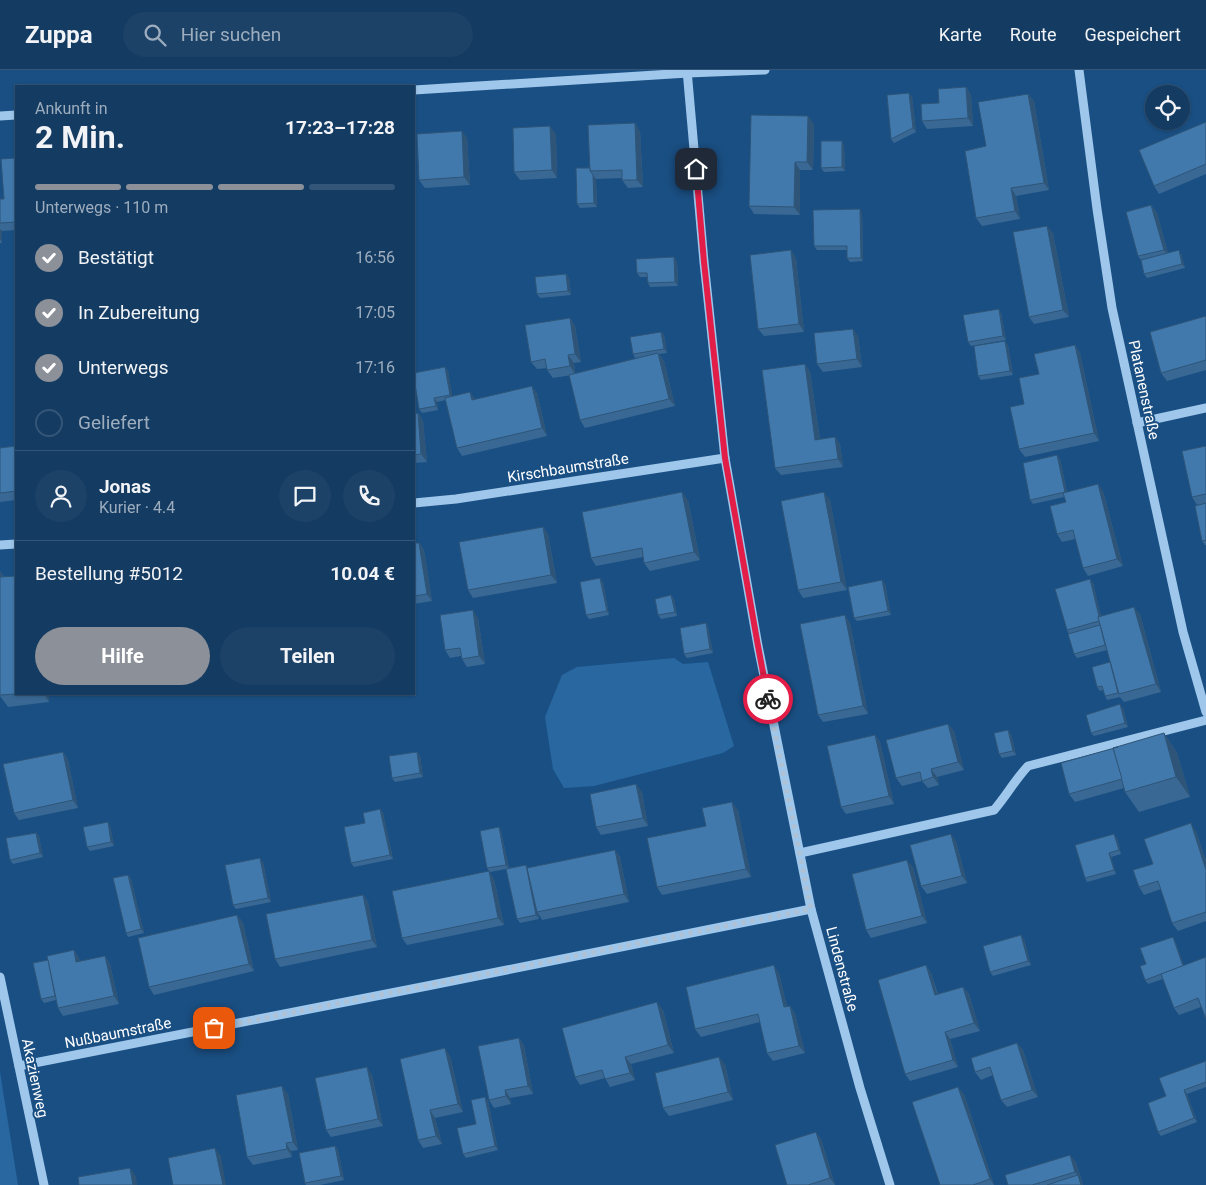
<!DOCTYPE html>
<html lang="de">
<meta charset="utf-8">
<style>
body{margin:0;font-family:Roboto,sans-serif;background:#1d4268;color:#f1f3f6;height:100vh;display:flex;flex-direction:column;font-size:19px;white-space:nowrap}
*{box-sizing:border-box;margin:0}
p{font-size:16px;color:#9dadbe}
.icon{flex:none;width:28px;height:28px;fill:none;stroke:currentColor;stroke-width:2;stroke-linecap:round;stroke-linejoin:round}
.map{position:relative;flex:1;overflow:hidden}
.sheet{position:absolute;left:15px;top:15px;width:400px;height:610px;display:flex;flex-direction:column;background:#143b62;border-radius:0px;box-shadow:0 1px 4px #0004,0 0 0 1px #357}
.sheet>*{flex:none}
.tools{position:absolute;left:1145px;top:15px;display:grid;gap:10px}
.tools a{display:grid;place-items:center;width:45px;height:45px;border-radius:50%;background:#143b62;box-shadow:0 1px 4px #0004,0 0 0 1px #357;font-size:25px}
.pin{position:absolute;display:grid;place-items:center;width:42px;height:42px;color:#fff;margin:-21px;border-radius:10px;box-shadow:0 2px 8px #0006}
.courier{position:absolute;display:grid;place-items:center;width:50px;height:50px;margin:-25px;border:4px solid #e11d48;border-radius:50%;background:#fff;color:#222;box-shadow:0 1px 6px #0007}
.head em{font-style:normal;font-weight:700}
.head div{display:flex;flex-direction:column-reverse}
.head{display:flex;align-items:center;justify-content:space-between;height:85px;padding:0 20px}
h1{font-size:32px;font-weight:700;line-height:38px}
.bar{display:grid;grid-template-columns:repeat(4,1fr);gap:8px 5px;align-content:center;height:60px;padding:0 20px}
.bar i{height:6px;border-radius:4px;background:#357}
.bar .on{background:#8c9099}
.bar p{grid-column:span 4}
.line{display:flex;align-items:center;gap:12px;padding:0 20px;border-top:1px solid #357}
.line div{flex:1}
.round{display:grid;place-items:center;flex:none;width:52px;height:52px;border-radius:26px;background:#1d4268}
ol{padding:0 20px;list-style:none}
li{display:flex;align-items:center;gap:15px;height:55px}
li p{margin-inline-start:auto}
li .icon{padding:5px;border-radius:50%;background:#8c9099;color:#fff;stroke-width:4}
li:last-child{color:#9dadbe}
li i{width:28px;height:28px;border:2px solid #357;border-radius:50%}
.primary-button{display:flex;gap:10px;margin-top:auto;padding:10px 20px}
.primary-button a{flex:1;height:58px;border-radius:30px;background:#8c9099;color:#fff;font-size:20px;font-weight:700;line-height:58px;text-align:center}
.primary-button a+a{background:#1d4268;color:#f1f3f6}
header{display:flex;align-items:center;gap:30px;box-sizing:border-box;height:70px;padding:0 25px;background:#143b62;border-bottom:1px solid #357}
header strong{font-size:24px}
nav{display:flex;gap:28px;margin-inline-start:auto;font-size:18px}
.search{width:350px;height:45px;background:#1d4268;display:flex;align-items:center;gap:12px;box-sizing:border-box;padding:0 18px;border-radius:28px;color:#9dadbe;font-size:19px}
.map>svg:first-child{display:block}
</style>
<header>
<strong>Zuppa</strong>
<div class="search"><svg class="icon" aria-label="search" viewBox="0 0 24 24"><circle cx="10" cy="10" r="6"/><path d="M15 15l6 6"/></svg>Hier suchen</div>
<nav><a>Karte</a><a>Route</a><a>Gespeichert</a></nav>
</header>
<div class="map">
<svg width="1206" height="1115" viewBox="0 0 1206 1115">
<rect width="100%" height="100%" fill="#1a4f83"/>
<g fill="#2867a0">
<polygon points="674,588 683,594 708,592 734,676 723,683 594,716 564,718 553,699 545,647 562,605 577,597"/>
<polygon points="0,1002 18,1115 0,1115"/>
</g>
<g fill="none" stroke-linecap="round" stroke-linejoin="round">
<g stroke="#9ec7eb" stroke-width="9">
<polyline points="687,0 704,192 725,388 758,576 811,839 860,1018 890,1115"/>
<polyline points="1079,0 1097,139 1112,238 1183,562 1206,642"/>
<polyline points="414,20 688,3 765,0"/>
<polyline points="0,46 16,45"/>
<polyline points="1137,353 1206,338"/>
<polyline points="414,433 456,429 725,388"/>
<polyline points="0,475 16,474"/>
<path d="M800 783 994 740C1006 726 1015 710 1028 696L1206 650"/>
<polyline points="0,907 44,1115"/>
<polyline points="19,996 427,916 811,839"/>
</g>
</g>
<g fill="#396894">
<polygon points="966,17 971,25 973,56 927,59 922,51 939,33"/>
<polygon points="909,23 912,27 916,62 894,73 891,69"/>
<polygon points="1028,24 1034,31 1049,120 1016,126 1020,149 982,156 976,148 986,76"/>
<polygon points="1206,52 1206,104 1159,124 1154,116"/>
<polygon points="814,54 813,100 800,100 800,145 754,144 749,136"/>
<polygon points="640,61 643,117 628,118 622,110 622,108 596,109 597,137 580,138 577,134 590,98"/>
<polygon points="556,64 557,108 520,110 514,102"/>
<polygon points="467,68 470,115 425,118 419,110"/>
<polygon points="842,71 844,75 845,101 824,102 821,98"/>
<polygon points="16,88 16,160 2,161 2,173 0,173 0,129 4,129"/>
<polygon points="1151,135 1157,143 1168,183 1181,184 1185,198 1147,208 1144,204 1141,190 1138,186"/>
<polygon points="862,143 863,191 850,192 847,188 847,180 817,180 814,176"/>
<polygon points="1053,163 1069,247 1034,254 1029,247"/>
<polygon points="796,188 804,262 764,266 758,259"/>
<polygon points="677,191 678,216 650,217 648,213 647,207 640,207 637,203"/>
<polygon points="566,204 569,208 571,225 540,228 537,224"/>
<polygon points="1001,243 1006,270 971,276 968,272"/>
<polygon points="1206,246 1206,300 1167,311 1161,303"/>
<polygon points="570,248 575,256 581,292 574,293 575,304 643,287 635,288 633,284 661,262 664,265 667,283 659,284 664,291 675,336 585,358 580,350 572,305 553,308 547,300 547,298 537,299 531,292"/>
<polygon points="858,266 862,297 823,302 817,294"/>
<polygon points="1008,275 1013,305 981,310 978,306"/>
<polygon points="1075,275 1080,283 1099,371 1025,387 1019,379 1024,334 1039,304"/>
<polygon points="805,294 810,302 820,369 835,367 840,374 843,397 781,405 775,398"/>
<polygon points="445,297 448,301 452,326 475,329 537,323 547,366 462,386 457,378 446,330 437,332 438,340 422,343 419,339"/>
<polygon points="418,343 423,351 427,392 414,393 414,344"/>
<polygon points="16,376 16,430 0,432 0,378"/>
<polygon points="1206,376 1206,433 1197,435 1192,427"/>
<polygon points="1057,385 1060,389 1067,422 1103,421 1123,496 1088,506 1083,498 1075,469 1062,472 1057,464 1066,432 1064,427 1033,434 1030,430"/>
<polygon points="688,430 700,490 650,501 644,493 643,487 596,496 591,488"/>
<polygon points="830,430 847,520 803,528 798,520"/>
<polygon points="1206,433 1206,475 1205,475 1202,471"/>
<polygon points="543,457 548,464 557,513 473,528 468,520"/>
<polygon points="414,473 419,473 424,480 432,531 414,534"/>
<polygon points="0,501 4,507 16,624 49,624 49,632 8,637 0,626"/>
<polygon points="600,508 603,512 609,545 589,549 586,545"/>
<polygon points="1090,509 1093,513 1101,546 1140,544 1161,622 1124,632 1120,627 1107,630 1105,626 1103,620 1100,621 1097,617 1110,592 1107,580 1077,588 1074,584 1069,564 1067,560"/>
<polygon points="882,510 885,514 891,545 857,551 854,548"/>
<polygon points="671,525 674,529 677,546 661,549 658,545"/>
<polygon points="478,548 485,594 467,597 462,589 461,586 450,588 445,580"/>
<polygon points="706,553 708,557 713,583 687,588 684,584"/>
<polygon points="850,553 868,644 823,652 818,645"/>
<polygon points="1123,638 1128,657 1094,666 1091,663"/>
<polygon points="948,654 954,661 964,700 937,707 939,715 928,718 922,711 902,716 896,708"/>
<polygon points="1008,660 1011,664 1016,685 1002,688 999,684"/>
<polygon points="1164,663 1177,683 1190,727 1139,742 1125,722 1124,718 1075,732 1069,724"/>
<polygon points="875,665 880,672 894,734 846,744 841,737"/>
<polygon points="63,682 68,690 78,738 19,750 14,743"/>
<polygon points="417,682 420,686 423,707 395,712 392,708"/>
<polygon points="642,722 648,756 601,765 596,757"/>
<polygon points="380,739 383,743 393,789 354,797 351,793 365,753"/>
<polygon points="738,740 751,807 662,825 657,817 706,756"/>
<polygon points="110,756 114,776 90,781 87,777"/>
<polygon points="499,757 501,761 509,798 526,795 528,798 615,780 620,787 629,832 542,850 538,843 539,849 520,853 517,849 506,799 490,802 487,798"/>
<polygon points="1196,761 1206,791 1206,851 1178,861 1172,853 1161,819 1144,825 1139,817 1153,794"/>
<polygon points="36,763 39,766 43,787 13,794 10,790"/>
<polygon points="1117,768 1121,784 1111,787 1116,804 1087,812 1085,808"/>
<polygon points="956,771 967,813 927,824 921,816"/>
<polygon points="263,792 271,832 236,839 233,835"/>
<polygon points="913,797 927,853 871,868 866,860"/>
<polygon points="128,805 131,809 144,863 128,867 126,863"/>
<polygon points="494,809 504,855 407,875 402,868"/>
<polygon points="363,825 368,832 377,877 280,897 275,889"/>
<polygon points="237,845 243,853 254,901 154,925 149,917"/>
<polygon points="1024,869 1031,895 993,906 990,902"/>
<polygon points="1175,871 1184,896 1201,937 1179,945 1174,938 1163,909 1148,914 1145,910 1146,894"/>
<polygon points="74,880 79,888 80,892 105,886 110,894 119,934 63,946 58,938 56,930 44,933 41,929 48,890"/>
<polygon points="926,895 931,903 938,924 963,917 969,924 980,961 950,969 958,997 910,1011 905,1004"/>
<polygon points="779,903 787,937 790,936 795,944 805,983 773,991 767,983 760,952 701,967 695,959"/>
<polygon points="663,940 674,983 631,994 635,1010 610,1017 605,1008 580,1015 575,1007"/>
<polygon points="519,968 524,975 533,1024 510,1028 511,1034 494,1038 489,1030"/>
<polygon points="1017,973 1023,980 1038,1027 1007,1037 1001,1030 993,1005 981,1010 975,1002"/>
<polygon points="450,986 463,1042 435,1048 442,1074 423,1078 418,1070"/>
<polygon points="1206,991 1206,1017 1187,1024 1197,1052 1161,1066 1158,1062 1166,1026"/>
<polygon points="725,994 733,1030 669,1046 663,1038"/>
<polygon points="372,1005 383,1056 331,1067 326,1060"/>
<polygon points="288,1024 298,1080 291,1081 292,1087 253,1095 247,1087"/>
<polygon points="964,1024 994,1115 940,1115"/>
<polygon points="485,1027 488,1031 498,1080 466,1088 463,1084 476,1054"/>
<polygon points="821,1069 835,1115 787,1115"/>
<polygon points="335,1076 338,1080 344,1110 320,1115 306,1115 305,1113"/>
<polygon points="1076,1092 1083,1115 1008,1115"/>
</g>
<g fill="#2e5578">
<polygon points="966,17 971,25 973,56 968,48"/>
<polygon points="909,23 912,27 916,62 913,58"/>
<polygon points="1028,24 1034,31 1049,120 1044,113"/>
<polygon points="808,46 814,54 813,100 807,92"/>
<polygon points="635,53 640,61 643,117 637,110"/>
<polygon points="550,56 556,64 557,108 552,100"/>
<polygon points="462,61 467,68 470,115 464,107"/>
<polygon points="842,71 844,75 845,101 842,97"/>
<polygon points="795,92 800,100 800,145 794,137"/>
<polygon points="593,105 596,109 597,137 594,133"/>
<polygon points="1011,118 1016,126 1020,149 1015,141"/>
<polygon points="1151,135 1157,143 1169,187 1164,180"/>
<polygon points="860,139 862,143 863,191 861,188"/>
<polygon points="1047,156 1053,163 1069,247 1063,240"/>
<polygon points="0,159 2,161 2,173 0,169"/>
<polygon points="791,180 796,188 804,262 799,254"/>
<polygon points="1179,180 1181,184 1185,198 1182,194"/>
<polygon points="674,187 677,191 678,216 675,212"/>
<polygon points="566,204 569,208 571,225 568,221"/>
<polygon points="999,239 1001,243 1006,270 1003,266"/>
<polygon points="570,248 575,256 581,292 575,284"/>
<polygon points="853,259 858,266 862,297 857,289"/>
<polygon points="661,262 664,265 667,283 664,279"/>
<polygon points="1005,271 1008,275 1013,305 1010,301"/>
<polygon points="1075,275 1080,283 1099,371 1094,363"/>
<polygon points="658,283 664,291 675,336 669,329"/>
<polygon points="568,285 574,293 575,304 570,296"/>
<polygon points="805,294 810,302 821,377 815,370"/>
<polygon points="445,297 448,301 453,329 450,325"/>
<polygon points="532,316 537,323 547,366 542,358"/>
<polygon points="470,322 476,330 472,330"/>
<polygon points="434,328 437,332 438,340 436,336"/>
<polygon points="418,343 423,351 427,392 421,384"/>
<polygon points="835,367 840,374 843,397 838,389"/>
<polygon points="1057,385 1060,389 1068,427 1065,423"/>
<polygon points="1098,414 1103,421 1123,496 1117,489"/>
<polygon points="682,422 688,430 700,490 694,482"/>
<polygon points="824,422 830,430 847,520 841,512"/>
<polygon points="543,457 548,464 557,513 551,505"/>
<polygon points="419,473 424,480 432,531 427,524"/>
<polygon points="0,501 7,512 0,507"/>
<polygon points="600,508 603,512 609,545 607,541"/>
<polygon points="1090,509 1093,513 1103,555 1100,551"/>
<polygon points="882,510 885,514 891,545 888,541"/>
<polygon points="671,525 674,529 677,546 675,542"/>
<polygon points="1134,537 1140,544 1161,622 1156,614"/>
<polygon points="473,540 478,548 485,594 479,586"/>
<polygon points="845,545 850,553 868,644 863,636"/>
<polygon points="706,553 708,557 713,583 710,579"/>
<polygon points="44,624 49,624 49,632"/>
<polygon points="1120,634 1123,638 1128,657 1125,653"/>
<polygon points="948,654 954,661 964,700 958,692"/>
<polygon points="1008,660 1011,664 1016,685 1013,681"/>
<polygon points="1164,663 1177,683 1190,727 1176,707"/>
<polygon points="875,665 880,672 894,734 889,726"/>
<polygon points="63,682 68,690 78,738 73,730"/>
<polygon points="417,682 420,686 423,707 420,703"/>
<polygon points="931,699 937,707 939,715 933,707"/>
<polygon points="636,714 642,722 648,756 643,748"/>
<polygon points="732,732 738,740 751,807 746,799"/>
<polygon points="380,739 383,743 393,789 390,785"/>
<polygon points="108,752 110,756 114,776 111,772"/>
<polygon points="1191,753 1196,761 1206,791 1206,800"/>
<polygon points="499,757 501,761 509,799 506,795"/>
<polygon points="36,763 39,766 43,787 40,783"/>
<polygon points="951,764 956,771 967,813 962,806"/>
<polygon points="1114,764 1117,768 1121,784 1119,780"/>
<polygon points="615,780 620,787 629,832 624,824"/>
<polygon points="1109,783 1111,787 1116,804 1114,800"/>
<polygon points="260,788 263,792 271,832 268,828"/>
<polygon points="907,790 913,797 927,853 922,846"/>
<polygon points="526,795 529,799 539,849 536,845"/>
<polygon points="489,801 494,809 504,855 498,848"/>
<polygon points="128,805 131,809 144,863 141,859"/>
<polygon points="363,825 368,832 377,877 372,870"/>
<polygon points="237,845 243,853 254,901 249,894"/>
<polygon points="1021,865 1024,869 1031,895 1028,891"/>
<polygon points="1173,867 1175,871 1186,901 1183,897"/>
<polygon points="74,880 79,888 82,900 76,892"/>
<polygon points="105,886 110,894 119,934 114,926"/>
<polygon points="774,895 779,903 789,945 784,937"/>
<polygon points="926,895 931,903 940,933 935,925"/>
<polygon points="963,917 969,924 980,961 974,953"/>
<polygon points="657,932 663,940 674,983 668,975"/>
<polygon points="790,936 795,944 805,983 799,976"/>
<polygon points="945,962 950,969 958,997 953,990"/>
<polygon points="519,968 524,975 533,1024 528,1016"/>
<polygon points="1017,973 1023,980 1038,1027 1032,1020"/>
<polygon points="445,978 450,986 463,1042 458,1034"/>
<polygon points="625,987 631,994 635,1010 630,1003"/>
<polygon points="719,987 725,994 733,1030 728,1022"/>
<polygon points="367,997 372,1005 383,1056 378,1049"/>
<polygon points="282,1016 288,1024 298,1080 293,1072"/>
<polygon points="958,1017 964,1024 994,1115 990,1109"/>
<polygon points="505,1020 510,1028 511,1034 506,1026"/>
<polygon points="1184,1020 1187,1024 1197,1052 1194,1048"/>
<polygon points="485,1027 488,1031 498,1080 495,1076"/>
<polygon points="430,1040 435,1048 442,1074 436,1066"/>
<polygon points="816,1062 821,1069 835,1115 830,1108"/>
<polygon points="286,1073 291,1081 292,1087 287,1079"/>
<polygon points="335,1076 338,1080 344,1110 341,1106"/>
<polygon points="215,1078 221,1086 226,1115 223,1115"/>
<polygon points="1070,1085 1076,1092 1081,1109 1075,1102"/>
<polygon points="130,1098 136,1106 137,1115 133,1115"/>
<polygon points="1078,1105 1081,1109 1083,1115 1081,1115"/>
</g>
<g fill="#4279ac" stroke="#2e5578">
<polygon points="966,17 968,48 922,51 921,34 939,33 938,19"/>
<polygon points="909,23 913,58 891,69 887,25"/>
<polygon points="1028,24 1044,113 1011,118 1015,141 976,148 965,81 986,76 978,32"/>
<polygon points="751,45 808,46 807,92 795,92 794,137 749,136"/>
<polygon points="1206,52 1206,94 1154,116 1139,80"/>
<polygon points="635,53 637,110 622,110 622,100 590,101 588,55"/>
<polygon points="550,56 552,100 514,102 513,58"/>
<polygon points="462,61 464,107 419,110 417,64"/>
<polygon points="821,71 842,71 842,97 821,98"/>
<polygon points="16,88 16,152 0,153 0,129 4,129 1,89"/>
<polygon points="576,98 590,98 590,101 593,105 594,133 577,134"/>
<polygon points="1151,135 1164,180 1138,186 1126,142"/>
<polygon points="860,139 861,188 847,188 847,176 814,176 813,140"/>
<polygon points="1047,156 1063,240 1029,247 1013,162"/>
<polygon points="791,180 799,254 758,259 750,185"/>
<polygon points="1179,180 1182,194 1144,204 1141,190"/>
<polygon points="674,187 675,212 648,213 647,203 637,203 636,189"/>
<polygon points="566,204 568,221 537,224 535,207"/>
<polygon points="999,239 1003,266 968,272 963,245"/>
<polygon points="1206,246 1206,290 1161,303 1150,262"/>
<polygon points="570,248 575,284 568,285 570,296 547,300 545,289 531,292 525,255"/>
<polygon points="853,259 857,289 817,294 814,263"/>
<polygon points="661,262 664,279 633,284 630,267"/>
<polygon points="1005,271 1010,301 978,306 974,276"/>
<polygon points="1075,275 1094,363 1019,379 1010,337 1024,334 1019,308 1039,304 1034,284"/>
<polygon points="658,283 669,329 580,350 569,305"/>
<polygon points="805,294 815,370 835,367 838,389 775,398 762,300"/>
<polygon points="445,297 450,325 434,328 436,336 419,339 414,308 414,303"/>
<polygon points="532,316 542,358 457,378 445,328 470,322 472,330"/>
<polygon points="418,343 421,384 414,385 414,344"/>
<polygon points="16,376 16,421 0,423 0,378"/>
<polygon points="1206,376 1206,424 1192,427 1182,381"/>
<polygon points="1057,385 1065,422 1030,430 1023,393"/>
<polygon points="1098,414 1117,489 1083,498 1073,460 1057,464 1050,436 1066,432 1063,423"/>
<polygon points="682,422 694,482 644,493 642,478 591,488 582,442"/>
<polygon points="824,422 841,512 798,520 781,431"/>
<polygon points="1206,433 1206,470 1202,471 1195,436"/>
<polygon points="543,457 551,505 468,520 459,472"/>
<polygon points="414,473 419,473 427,524 414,526"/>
<polygon points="0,504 0,507 16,506 16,624 0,625"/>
<polygon points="600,508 607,541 586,545 580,512"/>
<polygon points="1090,509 1099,546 1098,547 1099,551 1067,560 1055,519"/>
<polygon points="882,510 888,541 854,548 848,517"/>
<polygon points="671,525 675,542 658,545 655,529"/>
<polygon points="1134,537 1156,614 1119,624 1098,547"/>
<polygon points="473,540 479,586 462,589 460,578 445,580 440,545"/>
<polygon points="845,545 863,636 818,645 800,554"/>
<polygon points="706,553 710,579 684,584 680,558"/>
<polygon points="1100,555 1105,575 1074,584 1068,564"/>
<polygon points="1110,592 1118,623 1105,626 1102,616 1097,617 1092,597"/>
<polygon points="1120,634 1125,653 1091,663 1086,645"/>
<polygon points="948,654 958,692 931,699 933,707 922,711 920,702 896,708 886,670"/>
<polygon points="1008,660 1013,681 999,684 994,663"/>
<polygon points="1164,663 1176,707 1125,722 1113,678"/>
<polygon points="875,665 889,726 841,737 827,676"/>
<polygon points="1118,677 1113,678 1122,709 1069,724 1061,693"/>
<polygon points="63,682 73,730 14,743 3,694"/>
<polygon points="417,682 420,703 392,708 389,686"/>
<polygon points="636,714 643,748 596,757 590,724"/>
<polygon points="732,732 746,799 657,817 647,768 706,756 702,738"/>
<polygon points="380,739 390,785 351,793 344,757 365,753 363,743"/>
<polygon points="108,752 111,772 87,777 83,757"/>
<polygon points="1191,753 1206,800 1206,842 1172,853 1158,811 1139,817 1133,800 1153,794 1144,769"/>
<polygon points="499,757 506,795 487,798 480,761"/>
<polygon points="36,763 40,783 10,790 6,768"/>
<polygon points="951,764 962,806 921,816 910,775"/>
<polygon points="1114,764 1119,780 1109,783 1114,800 1085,808 1075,775"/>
<polygon points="615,780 624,824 537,842 527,798"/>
<polygon points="260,788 268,828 233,835 225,795"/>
<polygon points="907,790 922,846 866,860 852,804"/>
<polygon points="526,795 536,845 517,849 506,799"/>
<polygon points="489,801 498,848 402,868 392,821"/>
<polygon points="128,805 141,859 126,863 113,808"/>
<polygon points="363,825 372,870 275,889 266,844"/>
<polygon points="237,845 249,894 149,917 138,868"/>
<polygon points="1021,865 1028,891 990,902 983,876"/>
<polygon points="1173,867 1183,896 1145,910 1140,896 1146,894 1140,878"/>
<polygon points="74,880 76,892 105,886 114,926 58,938 47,886"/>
<polygon points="1206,887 1206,949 1198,928 1174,938 1161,904"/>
<polygon points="48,890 55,926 41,929 33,893"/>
<polygon points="774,895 784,937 790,936 799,976 767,983 758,944 695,959 686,917"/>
<polygon points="926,895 935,925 963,917 974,953 945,962 953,990 905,1004 878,910"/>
<polygon points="657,932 668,975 625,987 630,1003 605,1009 602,1000 575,1007 562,958"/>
<polygon points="519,968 528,1016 505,1020 506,1026 489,1030 478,976"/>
<polygon points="1017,973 1032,1020 1001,1030 990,997 975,1002 971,988"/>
<polygon points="445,978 458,1034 430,1040 436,1066 418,1070 400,989"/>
<polygon points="719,987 728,1022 663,1038 655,1003"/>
<polygon points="1206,991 1206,1012 1184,1020 1194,1048 1158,1062 1148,1033 1166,1026 1159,1008"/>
<polygon points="367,997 378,1049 326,1060 315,1008"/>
<polygon points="282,1016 293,1072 286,1073 287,1079 247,1087 236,1025"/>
<polygon points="958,1017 990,1109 973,1115 940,1115 912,1032"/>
<polygon points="485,1027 495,1076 463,1084 457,1058 476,1054 471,1030"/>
<polygon points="816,1062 830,1108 808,1115 787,1115 775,1075"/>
<polygon points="335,1076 341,1106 305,1113 299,1083"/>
<polygon points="215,1078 223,1115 173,1115 168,1088"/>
<polygon points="1070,1085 1075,1102 1032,1115 1008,1115 1005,1105"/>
<polygon points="130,1098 133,1115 79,1115 78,1107"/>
<polygon points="1078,1105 1081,1115 1047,1115"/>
</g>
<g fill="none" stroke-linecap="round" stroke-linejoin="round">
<polyline stroke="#afc1d4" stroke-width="5" stroke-dasharray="0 9" points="214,958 811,839 768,629"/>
<polyline stroke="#e11d48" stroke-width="6" points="696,99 704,192 725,388 758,576 768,629"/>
</g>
<g text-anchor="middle" stroke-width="4" stroke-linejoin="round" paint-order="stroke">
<g font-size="15" fill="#fff" stroke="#1a4f83">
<text transform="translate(1144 320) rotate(78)" y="5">Platanenstraße</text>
<text transform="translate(568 398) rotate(-9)" y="5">Kirschbaumstraße</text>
<text transform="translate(842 899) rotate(75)" y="5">Lindenstraße</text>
<text transform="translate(118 963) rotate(-11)" y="5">Nußbaumstraße</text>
<text transform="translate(35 1008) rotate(78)" y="5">Akazienweg</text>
</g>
</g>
</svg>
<div class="tools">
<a><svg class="icon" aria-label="locate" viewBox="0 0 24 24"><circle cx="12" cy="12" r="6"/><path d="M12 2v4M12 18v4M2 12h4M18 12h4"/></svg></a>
</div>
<div class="pin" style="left:214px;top:958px;background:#ea580c"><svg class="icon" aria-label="bag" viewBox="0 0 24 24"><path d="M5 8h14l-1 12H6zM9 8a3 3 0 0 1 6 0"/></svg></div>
<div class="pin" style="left:696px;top:99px;background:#1f2937"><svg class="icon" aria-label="home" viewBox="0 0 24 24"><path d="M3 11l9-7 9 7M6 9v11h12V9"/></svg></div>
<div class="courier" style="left:768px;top:629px"><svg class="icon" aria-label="bike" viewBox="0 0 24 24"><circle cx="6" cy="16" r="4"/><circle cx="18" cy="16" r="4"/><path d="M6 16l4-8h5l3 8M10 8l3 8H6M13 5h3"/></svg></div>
<section class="sheet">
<div class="head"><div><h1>2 Min.</h1><p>Ankunft in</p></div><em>17:23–17:28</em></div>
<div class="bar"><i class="on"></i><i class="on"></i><i class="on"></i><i></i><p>Unterwegs · 110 m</p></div>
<ol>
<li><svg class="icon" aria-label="check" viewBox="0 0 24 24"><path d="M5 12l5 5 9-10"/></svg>Bestätigt<p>16:56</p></li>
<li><svg class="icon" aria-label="check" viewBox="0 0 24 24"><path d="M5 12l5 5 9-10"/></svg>In Zubereitung<p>17:05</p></li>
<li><svg class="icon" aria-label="check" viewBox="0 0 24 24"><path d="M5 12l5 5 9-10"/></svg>Unterwegs<p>17:16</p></li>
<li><i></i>Geliefert</li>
</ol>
<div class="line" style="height:90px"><a class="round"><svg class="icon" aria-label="person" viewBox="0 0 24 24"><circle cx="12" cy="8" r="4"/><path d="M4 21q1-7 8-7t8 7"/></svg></a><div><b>Jonas</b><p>Kurier · 4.4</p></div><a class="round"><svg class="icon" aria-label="chat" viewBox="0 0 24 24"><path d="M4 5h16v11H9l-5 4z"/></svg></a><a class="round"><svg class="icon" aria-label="phone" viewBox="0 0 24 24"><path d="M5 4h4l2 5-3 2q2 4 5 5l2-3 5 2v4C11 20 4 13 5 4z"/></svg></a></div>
<div class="line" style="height:65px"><div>Bestellung #5012</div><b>10.04 €</b></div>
<div class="primary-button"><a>Hilfe</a><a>Teilen</a></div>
</section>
</div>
